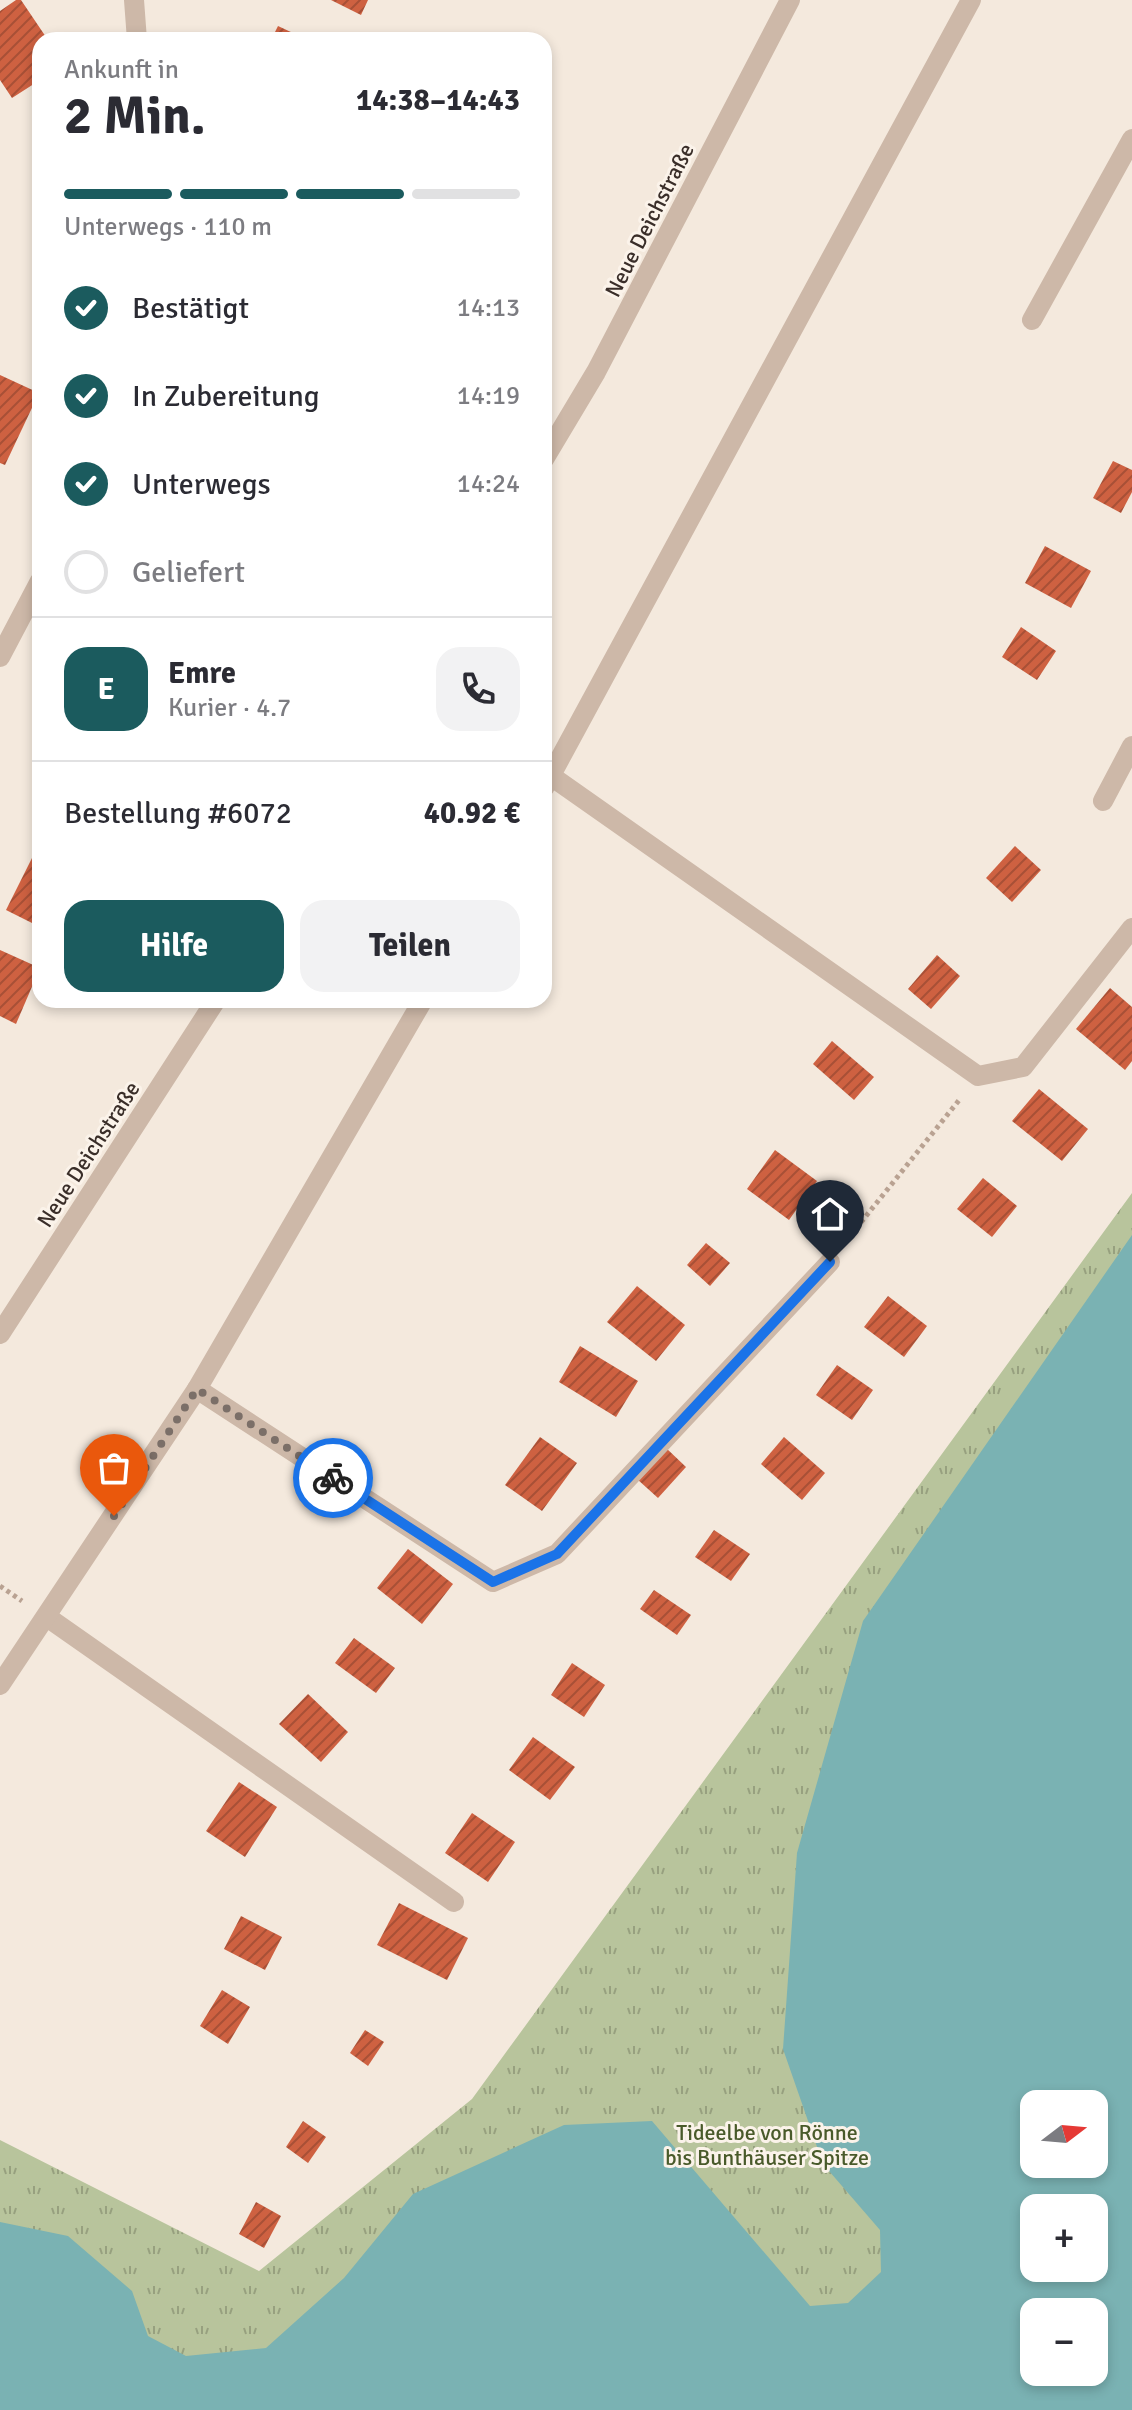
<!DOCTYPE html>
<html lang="de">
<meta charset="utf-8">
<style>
body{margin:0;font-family:Signika,sans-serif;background:#f2f2f3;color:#2b2b33;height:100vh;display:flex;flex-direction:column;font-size:30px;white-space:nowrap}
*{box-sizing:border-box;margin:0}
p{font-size:26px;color:#7c7c81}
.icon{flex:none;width:44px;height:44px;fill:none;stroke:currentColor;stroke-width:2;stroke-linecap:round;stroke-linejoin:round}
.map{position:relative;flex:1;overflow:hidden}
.side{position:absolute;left:32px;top:32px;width:520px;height:976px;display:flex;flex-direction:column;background:#fff;border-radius:24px;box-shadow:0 4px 12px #0003}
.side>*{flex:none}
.needle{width:52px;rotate:74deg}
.controls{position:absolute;left:1020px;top:2090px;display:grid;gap:16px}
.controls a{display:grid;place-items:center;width:88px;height:88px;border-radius:16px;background:#fff;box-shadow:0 4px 12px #0003;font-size:40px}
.pin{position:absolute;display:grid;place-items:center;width:68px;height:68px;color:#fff;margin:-82px -34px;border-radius:50% 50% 50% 0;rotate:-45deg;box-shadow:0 0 8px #0007}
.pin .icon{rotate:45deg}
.courier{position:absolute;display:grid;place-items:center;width:80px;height:80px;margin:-40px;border:6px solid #1a73e8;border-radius:50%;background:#fff;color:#222;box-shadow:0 2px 10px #0007}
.head em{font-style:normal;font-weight:800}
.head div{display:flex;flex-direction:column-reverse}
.head{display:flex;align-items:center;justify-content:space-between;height:136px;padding:0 32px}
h1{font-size:52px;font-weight:800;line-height:60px}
.bar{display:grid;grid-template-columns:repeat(4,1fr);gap:12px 8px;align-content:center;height:96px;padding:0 32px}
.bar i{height:10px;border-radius:6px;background:#e1e1e2}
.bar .on{background:#1b5b5e}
.bar p{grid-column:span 4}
.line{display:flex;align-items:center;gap:20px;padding:0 32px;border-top:2px solid #e1e1e2}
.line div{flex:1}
.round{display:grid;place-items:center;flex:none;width:84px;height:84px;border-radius:24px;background:#f2f2f3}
ol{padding:0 32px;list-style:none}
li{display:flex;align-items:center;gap:24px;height:88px}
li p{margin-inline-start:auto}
li .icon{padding:8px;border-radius:50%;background:#1b5b5e;color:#fff;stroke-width:4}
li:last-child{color:#7c7c81}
li i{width:44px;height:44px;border:4px solid #e1e1e2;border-radius:50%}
.cta{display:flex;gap:16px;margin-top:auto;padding:16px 32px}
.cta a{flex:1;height:92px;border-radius:24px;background:#1b5b5e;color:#fff;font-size:32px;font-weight:800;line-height:92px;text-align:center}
.cta a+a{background:#f2f2f3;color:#2b2b33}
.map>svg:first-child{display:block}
</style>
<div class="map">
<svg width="1132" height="2410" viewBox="0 0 1132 2410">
<defs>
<pattern id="park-tufts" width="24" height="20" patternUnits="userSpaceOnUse" patternTransform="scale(2)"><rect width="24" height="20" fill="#b8c49c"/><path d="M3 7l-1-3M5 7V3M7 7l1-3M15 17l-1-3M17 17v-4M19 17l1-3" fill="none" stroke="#97a07f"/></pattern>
<pattern id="building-hatch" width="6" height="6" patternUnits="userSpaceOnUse" patternTransform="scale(2)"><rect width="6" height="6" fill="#ce6141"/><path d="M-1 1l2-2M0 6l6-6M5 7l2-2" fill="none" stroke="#a85036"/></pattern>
</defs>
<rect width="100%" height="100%" fill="#f4e9dd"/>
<path fill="url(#park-tufts)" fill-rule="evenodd" d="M1132 1193V2410H0V2140L259 2271 472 2099ZM1034 2104H1094V2164H1034ZM1034 2208H1094V2268H1034ZM1034 2312H1094V2372H1034Z"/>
<path fill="#7ab2b3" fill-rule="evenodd" d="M1132 1235V2410H0V2222L68 2236 132 2291 148 2336 186 2356 266 2348 344 2278 413 2194 564 2125 652 2121 810 2306 848 2303 881 2272 880 2230 823 2164 783 2049 797 1853 863 1621ZM1034 2104H1094V2164H1034ZM1034 2208H1094V2268H1034ZM1034 2312H1094V2372H1034Z"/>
<g fill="url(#building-hatch)">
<polygon points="16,0 21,0 48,40 40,40 40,80 12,98 0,80 0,11"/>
<polygon points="331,0 368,0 361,15"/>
<polygon points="278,26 308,40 271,40"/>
<polygon points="0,375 39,393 5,465 0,463"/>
<polygon points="1113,461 1132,470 1132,492 1121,513 1093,498"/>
<polygon points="1045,546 1091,571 1071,608 1025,583"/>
<polygon points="1021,627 1056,651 1037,680 1002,657"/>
<polygon points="1015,846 1041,870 1012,902 986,878"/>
<polygon points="34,854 40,857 40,927 6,910"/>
<polygon points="0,950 40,968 16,1024 0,1016"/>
<polygon points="937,955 960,976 931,1009 908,989"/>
<polygon points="1110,988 1132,1007 1132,1061 1125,1070 1076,1029"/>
<polygon points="832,1041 874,1077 854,1100 813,1064"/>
<polygon points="1039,1089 1088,1129 1062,1161 1012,1121"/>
<polygon points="775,1150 817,1181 789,1220 747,1189"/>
<polygon points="983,1178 1017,1206 992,1237 957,1209"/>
<polygon points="706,1243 730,1263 710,1286 687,1265"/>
<polygon points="637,1286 685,1325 656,1361 607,1322"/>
<polygon points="888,1296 927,1326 904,1357 864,1327"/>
<polygon points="580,1346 638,1381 616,1417 559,1382"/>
<polygon points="837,1365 873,1390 852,1420 816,1395"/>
<polygon points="540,1437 577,1463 542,1511 505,1485"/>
<polygon points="784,1437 825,1473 802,1500 761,1464"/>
<polygon points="665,1447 686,1467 658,1498 637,1479"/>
<polygon points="714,1530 750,1554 731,1581 695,1557"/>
<polygon points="408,1549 453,1584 422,1624 377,1588"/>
<polygon points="654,1590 691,1615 677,1635 640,1609"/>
<polygon points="354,1638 395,1668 376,1693 335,1663"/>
<polygon points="572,1663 605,1685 584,1717 551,1695"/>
<polygon points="308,1694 348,1732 321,1762 279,1724"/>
<polygon points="533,1737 575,1767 550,1800 509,1770"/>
<polygon points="239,1782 277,1807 245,1857 206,1831"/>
<polygon points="472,1813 515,1842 488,1882 445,1853"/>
<polygon points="399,1903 468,1938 447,1980 377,1945"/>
<polygon points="241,1916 282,1937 265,1970 224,1949"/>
<polygon points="222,1990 250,2007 228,2044 200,2026"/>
<polygon points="365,2030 384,2042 368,2066 350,2053"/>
<polygon points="303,2121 326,2137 308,2163 286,2147"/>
<polygon points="256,2202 281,2216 264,2248 239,2234"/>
</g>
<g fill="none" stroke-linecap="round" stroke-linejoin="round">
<g stroke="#b9a292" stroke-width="5" stroke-dasharray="4 4" stroke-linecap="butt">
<polyline points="846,1241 960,1099"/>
<polyline points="0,1586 22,1601"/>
</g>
<g stroke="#cdb8a8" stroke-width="20">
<polyline points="134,0 137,40"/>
<polyline points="1032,320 1132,139"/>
<polyline points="0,657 40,581"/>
<polyline points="551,776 978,1076 1023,1067 1132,928"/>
<polyline points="544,788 971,0"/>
<polyline points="1103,801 1132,746"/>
<polyline points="197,1389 493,1582 557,1554 830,1262"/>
<polyline points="47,1617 454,1902"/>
<polyline points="0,1685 197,1389 423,1000"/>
</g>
<g stroke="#cdb8a8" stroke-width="20">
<polyline points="544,459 596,372 790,0"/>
<polyline points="0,1334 216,1000"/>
</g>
</g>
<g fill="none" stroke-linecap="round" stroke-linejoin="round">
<polyline stroke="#7b6f68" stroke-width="8" stroke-dasharray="0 14.4" points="114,1516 197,1389 333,1478"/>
<polyline stroke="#1a73e8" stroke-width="10" points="333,1478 493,1582 557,1554 830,1262"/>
</g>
<g text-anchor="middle" stroke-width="6" stroke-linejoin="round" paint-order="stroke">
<g font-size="22" fill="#3a2e29" stroke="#fbf3ea">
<text transform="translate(649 220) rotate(-63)" y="8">Neue Deichstraße</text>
<text transform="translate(88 1154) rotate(-57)" y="8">Neue Deichstraße</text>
</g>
<g font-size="22" fill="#495a2a" stroke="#fbf3ea">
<text x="767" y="2140">Tideelbe von Rönne<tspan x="767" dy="25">bis Bunthäuser Spitze</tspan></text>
</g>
</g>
</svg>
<div class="controls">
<a><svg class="needle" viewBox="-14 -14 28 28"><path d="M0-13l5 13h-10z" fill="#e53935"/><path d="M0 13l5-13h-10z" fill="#7c7c81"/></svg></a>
<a>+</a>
<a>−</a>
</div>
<div class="pin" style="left:114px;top:1516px;background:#ea580c"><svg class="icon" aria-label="bag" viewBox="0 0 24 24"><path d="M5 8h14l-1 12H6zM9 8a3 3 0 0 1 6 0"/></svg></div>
<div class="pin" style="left:830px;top:1262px;background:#1f2937"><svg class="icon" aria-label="home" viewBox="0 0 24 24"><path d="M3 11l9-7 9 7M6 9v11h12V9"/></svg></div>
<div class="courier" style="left:333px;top:1478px"><svg class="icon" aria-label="bike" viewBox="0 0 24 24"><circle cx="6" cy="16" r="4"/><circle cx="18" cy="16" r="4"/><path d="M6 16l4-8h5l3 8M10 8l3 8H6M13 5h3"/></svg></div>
<section class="side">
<div class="head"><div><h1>2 Min.</h1><p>Ankunft in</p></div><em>14:38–14:43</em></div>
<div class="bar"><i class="on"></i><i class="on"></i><i class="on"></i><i></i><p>Unterwegs · 110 m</p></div>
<ol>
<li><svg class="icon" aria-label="check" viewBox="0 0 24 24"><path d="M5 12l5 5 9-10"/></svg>Bestätigt<p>14:13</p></li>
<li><svg class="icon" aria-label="check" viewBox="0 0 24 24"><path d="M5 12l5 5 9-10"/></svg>In Zubereitung<p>14:19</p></li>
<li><svg class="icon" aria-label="check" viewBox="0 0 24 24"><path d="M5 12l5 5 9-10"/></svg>Unterwegs<p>14:24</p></li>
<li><i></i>Geliefert</li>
</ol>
<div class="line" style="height:144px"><b class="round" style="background:#1b5b5e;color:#fff">E</b><div><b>Emre</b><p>Kurier · 4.7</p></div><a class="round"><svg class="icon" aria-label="phone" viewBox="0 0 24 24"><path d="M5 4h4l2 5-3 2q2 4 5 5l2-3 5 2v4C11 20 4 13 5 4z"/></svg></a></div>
<div class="line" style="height:104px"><div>Bestellung #6072</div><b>40.92 €</b></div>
<div class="cta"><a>Hilfe</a><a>Teilen</a></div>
</section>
</div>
